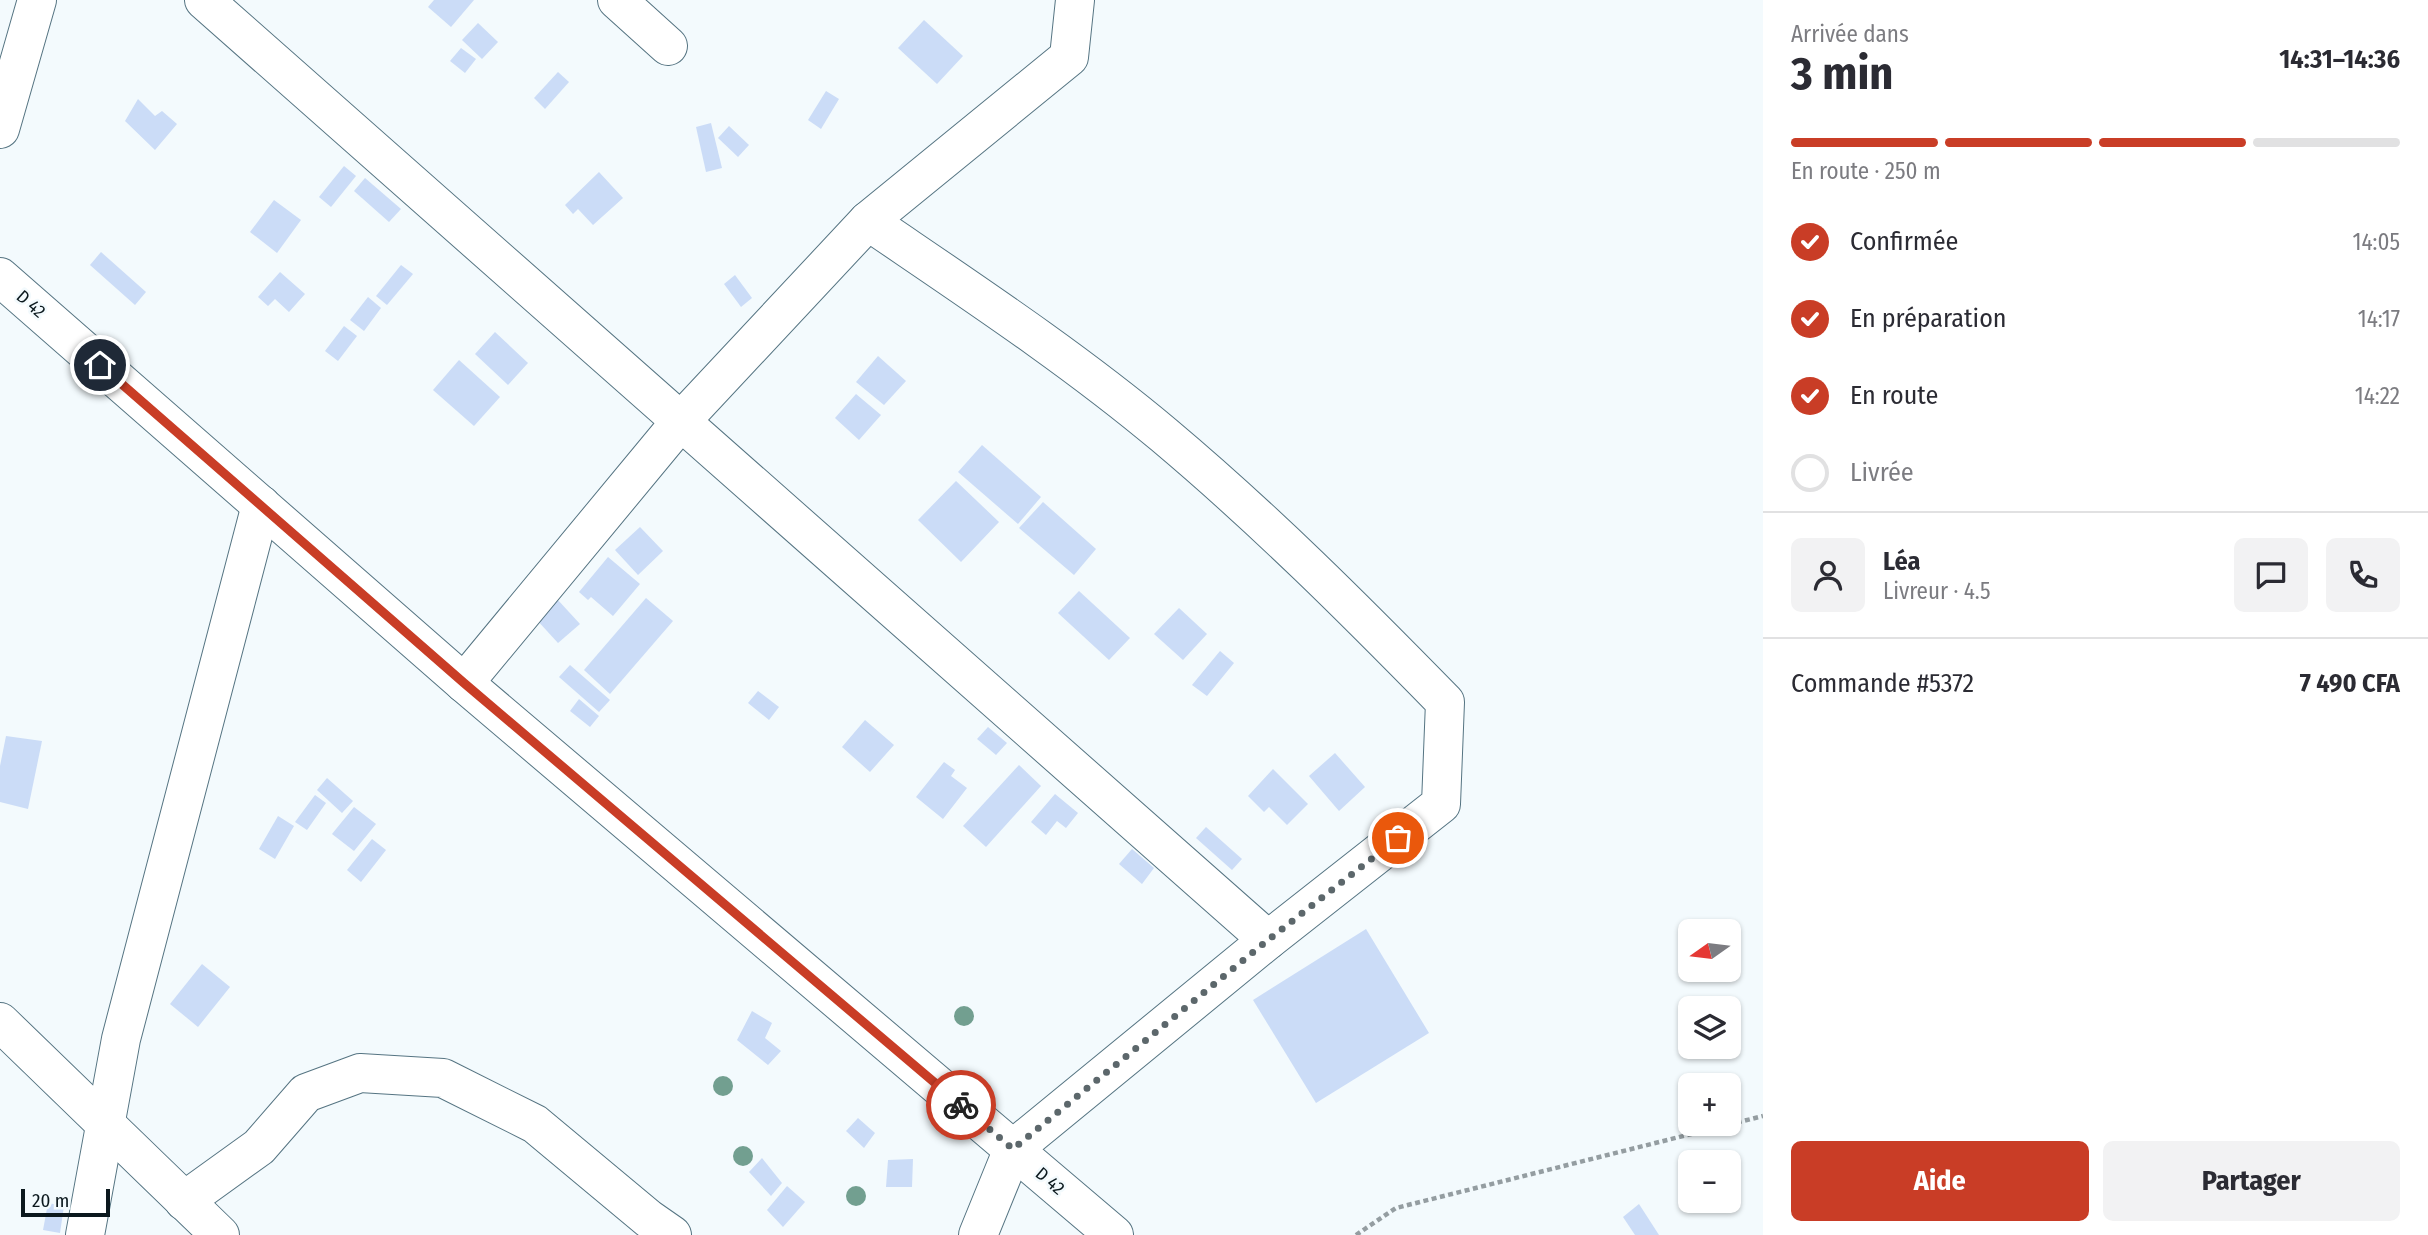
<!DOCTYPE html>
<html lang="fr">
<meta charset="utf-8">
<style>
body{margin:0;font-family:"Fira Sans Condensed",sans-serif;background:#f2f2f3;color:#2b2b33;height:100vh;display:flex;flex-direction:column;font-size:26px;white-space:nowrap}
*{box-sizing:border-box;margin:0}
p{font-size:23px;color:#7c7c81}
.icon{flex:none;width:38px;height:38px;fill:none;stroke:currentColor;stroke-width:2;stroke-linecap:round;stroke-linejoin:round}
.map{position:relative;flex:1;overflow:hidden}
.sheet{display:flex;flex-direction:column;background:#fff;width:665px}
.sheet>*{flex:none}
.needle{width:46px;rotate:256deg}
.tools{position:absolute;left:1678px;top:919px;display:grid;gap:14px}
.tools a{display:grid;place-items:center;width:63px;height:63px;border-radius:10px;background:#fff;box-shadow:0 2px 5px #0004;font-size:35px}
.scale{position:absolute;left:21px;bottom:18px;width:89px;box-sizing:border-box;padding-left:7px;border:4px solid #0b181d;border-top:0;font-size:19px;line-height:24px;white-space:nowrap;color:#0b181d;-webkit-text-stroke:5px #f3fafd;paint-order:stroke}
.pin{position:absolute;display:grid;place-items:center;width:60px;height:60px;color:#fff;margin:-30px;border:4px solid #fff;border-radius:50%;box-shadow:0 2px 7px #0007}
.courier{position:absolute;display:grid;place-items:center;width:70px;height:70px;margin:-35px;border:5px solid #c93d26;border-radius:50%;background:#fff;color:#222;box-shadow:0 2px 9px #0007}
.summary em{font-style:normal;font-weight:700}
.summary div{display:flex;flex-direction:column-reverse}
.summary{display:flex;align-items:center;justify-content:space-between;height:119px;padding:0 28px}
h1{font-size:46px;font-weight:700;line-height:52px}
.bar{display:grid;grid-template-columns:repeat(4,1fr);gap:10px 7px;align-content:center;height:84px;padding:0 28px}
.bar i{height:9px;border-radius:5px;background:#e1e1e2}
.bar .current{background:#c93d26}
.bar p{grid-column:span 4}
.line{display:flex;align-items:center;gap:18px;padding:0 28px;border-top:2px solid #e1e1e2}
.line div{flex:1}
.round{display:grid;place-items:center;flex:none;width:74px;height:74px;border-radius:10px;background:#f2f2f3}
ol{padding:0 28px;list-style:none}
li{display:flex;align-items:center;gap:21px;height:77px}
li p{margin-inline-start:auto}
li .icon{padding:7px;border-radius:50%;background:#c93d26;color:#fff;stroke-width:4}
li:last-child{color:#7c7c81}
li i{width:38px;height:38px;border:4px solid #e1e1e2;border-radius:50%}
.action{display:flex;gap:14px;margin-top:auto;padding:14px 28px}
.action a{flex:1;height:80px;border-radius:10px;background:#c93d26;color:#fff;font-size:28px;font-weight:700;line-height:80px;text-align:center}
.action a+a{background:#f2f2f3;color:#2b2b33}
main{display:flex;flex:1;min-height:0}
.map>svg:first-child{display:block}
</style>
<main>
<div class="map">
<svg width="1763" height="1235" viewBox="0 0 1763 1235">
<rect width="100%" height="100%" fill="#f3fafd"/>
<g fill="#cbdcf7">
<polygon points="434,0 474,0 451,27 428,7"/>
<polygon points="924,20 963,56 937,84 898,48"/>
<polygon points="478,23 498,42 482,59 462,40"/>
<polygon points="461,48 476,59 465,73 450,61"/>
<polygon points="558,72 569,82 545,109 534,98"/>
<polygon points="826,91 839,99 821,129 808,120"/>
<polygon points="138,99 155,116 162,111 177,124 155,150 125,121"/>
<polygon points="711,123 722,168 706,172 696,127"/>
<polygon points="729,126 749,145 738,157 718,138"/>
<polygon points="344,166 356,176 331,207 319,197"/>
<polygon points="599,172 623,198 593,225 578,209 573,214 565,205"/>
<polygon points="365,178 401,209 389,222 354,191"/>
<polygon points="274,200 301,220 277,253 250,232"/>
<polygon points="101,252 146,292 135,305 90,265"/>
<polygon points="401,265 413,274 387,305 376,296"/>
<polygon points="280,272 305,294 289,312 275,299 268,306 258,297"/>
<polygon points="735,275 752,298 741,307 724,284"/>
<polygon points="368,297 381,308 364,331 350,320"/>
<polygon points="344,326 357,336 338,361 325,351"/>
<polygon points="495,332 528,363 508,385 475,354"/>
<polygon points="878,356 906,381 884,405 856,382"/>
<polygon points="459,360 500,397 474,426 433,390"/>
<polygon points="856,394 881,415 859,440 835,418"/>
<polygon points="982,445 1041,497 1018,524 958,472"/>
<polygon points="956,481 999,522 961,562 918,520"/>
<polygon points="1043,502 1096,549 1074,575 1019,528"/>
<polygon points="640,527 663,551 638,575 615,550"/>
<polygon points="608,557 640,584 613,616 591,597 588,600 579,592"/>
<polygon points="1079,591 1130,638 1109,660 1058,613"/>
<polygon points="646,598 673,621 610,694 584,670"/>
<polygon points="557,599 580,624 558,643 536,619"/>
<polygon points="1179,608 1207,634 1183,660 1154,634"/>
<polygon points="1220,651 1234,663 1207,696 1192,685"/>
<polygon points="570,665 610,700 599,712 559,677"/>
<polygon points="758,691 779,707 769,720 748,703"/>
<polygon points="579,699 599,716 590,727 570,711"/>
<polygon points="865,720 894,745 870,772 842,747"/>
<polygon points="988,727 1007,743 996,755 977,739"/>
<polygon points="6,736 42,741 28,809 0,802 0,766"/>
<polygon points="1335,753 1365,787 1339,811 1309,776"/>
<polygon points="944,762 955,770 951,776 967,788 943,819 916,797"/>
<polygon points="1019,765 1041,786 986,847 963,826"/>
<polygon points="1273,769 1308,804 1287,825 1269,807 1264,812 1248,796"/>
<polygon points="327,778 353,801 342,813 317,790"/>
<polygon points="1055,794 1078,813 1066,828 1057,821 1046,835 1031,822"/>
<polygon points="315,795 326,803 307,830 295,822"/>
<polygon points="354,807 376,824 354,851 332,834"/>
<polygon points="278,816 294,826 275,859 259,849"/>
<polygon points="1206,827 1242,859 1232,870 1196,838"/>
<polygon points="372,839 386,850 361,882 347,870"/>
<polygon points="1132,849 1154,868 1142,884 1119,864"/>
<polygon points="1366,929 1429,1033 1316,1103 1253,1000"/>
<polygon points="202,964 230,987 198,1027 170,1004"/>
<polygon points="752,1011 772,1023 765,1038 781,1051 768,1065 737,1040"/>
<polygon points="858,1118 875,1133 864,1148 846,1131"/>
<polygon points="762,1158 782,1183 771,1196 749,1172"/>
<polygon points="913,1159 912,1187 886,1187 888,1160"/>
<polygon points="787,1186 805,1202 783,1227 767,1210"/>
<polygon points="48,1203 64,1206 60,1233 43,1230"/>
<polygon points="1639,1204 1659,1235 1635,1235 1623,1217"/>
</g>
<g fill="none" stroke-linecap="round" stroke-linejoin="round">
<g stroke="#557482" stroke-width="40">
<g id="minor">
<polyline points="204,0 1268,940"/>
<polyline points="617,0 668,46"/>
<polyline points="0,129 37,0"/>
<path d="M868 221C969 290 1071 357 1164 435 1264 519 1354 609 1445 702L1441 804 1268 940 1013 1149 978 1235"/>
<polyline points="0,277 464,683 1114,1235"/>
<polyline points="464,683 681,421 868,221 1069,57 1075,0"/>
<polyline points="0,1022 220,1235"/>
<polyline points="184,1201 259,1147 306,1093 360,1073 443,1078 535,1124 649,1219 672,1235"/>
<polyline points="85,1235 121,1039 261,505"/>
</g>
</g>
<polyline stroke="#949da1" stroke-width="4.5" stroke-dasharray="5 3.5" stroke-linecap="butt" points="1356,1235 1396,1208 1763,1116"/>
<use href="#minor" stroke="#fff" stroke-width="38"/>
</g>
<g fill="#729f90">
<circle cx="964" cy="1016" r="10"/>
<circle cx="723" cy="1086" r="10"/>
<circle cx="743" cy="1156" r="10"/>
<circle cx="856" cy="1196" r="10"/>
</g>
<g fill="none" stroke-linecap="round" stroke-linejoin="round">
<polyline stroke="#5c676b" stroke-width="7" stroke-dasharray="0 12.6" points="961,1105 1013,1149 1268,940 1398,838"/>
<polyline stroke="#c93d26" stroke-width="9" points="100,365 464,683 961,1105"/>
</g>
<g text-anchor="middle" stroke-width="5" stroke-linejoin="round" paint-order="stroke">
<g font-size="18" fill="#0b181d" stroke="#f3fafd">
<text transform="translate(31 304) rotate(41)" y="6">D 42</text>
<text transform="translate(1050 1181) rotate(40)" y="6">D 42</text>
</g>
</g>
</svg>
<div class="tools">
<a><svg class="needle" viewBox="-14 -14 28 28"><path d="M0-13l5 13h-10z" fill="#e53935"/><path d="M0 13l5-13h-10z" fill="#7c7c81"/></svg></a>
<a><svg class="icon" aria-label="layers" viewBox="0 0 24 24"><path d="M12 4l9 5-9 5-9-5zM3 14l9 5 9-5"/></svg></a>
<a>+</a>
<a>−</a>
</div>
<div class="scale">20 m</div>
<div class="pin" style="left:1398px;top:838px;background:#ea580c"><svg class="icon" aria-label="bag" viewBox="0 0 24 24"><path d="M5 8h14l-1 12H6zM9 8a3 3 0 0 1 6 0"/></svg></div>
<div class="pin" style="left:100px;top:365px;background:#1f2937"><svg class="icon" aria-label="home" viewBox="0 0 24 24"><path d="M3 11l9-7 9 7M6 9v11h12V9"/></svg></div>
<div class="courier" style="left:961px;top:1105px"><svg class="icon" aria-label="bike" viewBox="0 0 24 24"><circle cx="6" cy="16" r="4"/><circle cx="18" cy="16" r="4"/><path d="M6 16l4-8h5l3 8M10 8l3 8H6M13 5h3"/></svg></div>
</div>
<section class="sheet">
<div class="summary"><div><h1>3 min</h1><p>Arrivée dans</p></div><em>14:31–14:36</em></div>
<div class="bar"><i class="current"></i><i class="current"></i><i class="current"></i><i></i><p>En route · 250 m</p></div>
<ol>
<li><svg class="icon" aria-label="check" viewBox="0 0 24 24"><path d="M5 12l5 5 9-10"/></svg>Confirmée<p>14:05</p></li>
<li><svg class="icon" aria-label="check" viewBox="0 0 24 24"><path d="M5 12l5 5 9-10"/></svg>En préparation<p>14:17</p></li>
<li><svg class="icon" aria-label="check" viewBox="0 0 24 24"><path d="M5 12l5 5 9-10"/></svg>En route<p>14:22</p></li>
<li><i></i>Livrée</li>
</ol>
<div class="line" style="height:126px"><a class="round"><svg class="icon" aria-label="person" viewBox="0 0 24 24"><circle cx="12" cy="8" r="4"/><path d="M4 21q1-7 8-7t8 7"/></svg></a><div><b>Léa</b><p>Livreur · 4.5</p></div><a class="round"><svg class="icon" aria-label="chat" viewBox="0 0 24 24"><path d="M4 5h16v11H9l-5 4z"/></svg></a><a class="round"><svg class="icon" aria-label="phone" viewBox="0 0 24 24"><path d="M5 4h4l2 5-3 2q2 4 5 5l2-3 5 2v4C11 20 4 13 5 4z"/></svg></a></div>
<div class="line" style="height:91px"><div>Commande #5372</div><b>7 490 CFA</b></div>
<div class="action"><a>Aide</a><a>Partager</a></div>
</section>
</main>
